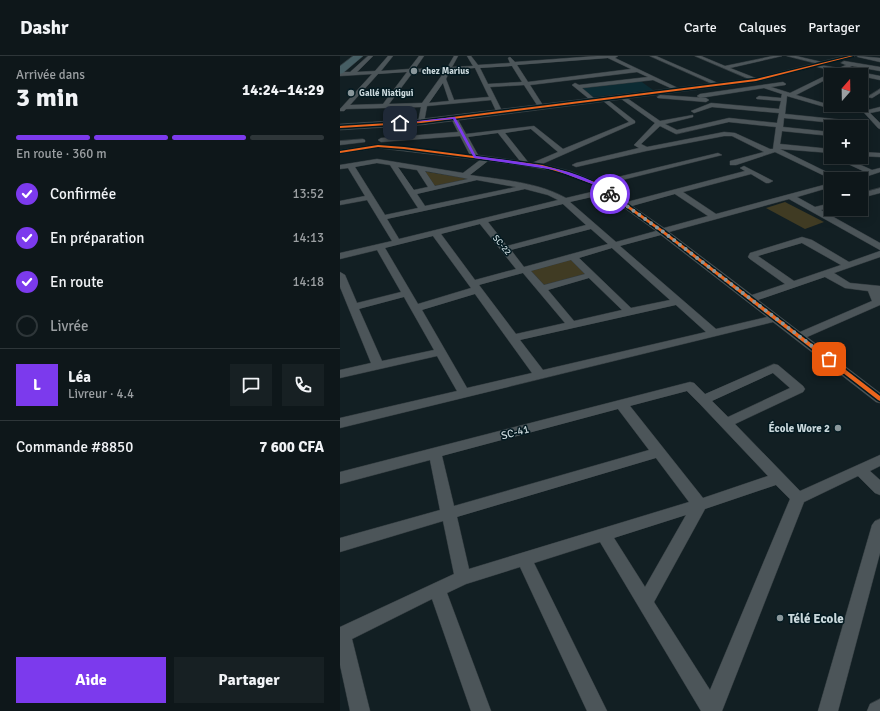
<!DOCTYPE html>
<html lang="fr">
<meta charset="utf-8">
<style>
body{margin:0;font-family:Signika,sans-serif;background:#172023;color:#f1f3f6;height:100vh;display:flex;flex-direction:column;font-size:15px;white-space:nowrap}
*{box-sizing:border-box;margin:0}
p{font-size:13px;color:#9b9fa2}
.icon{flex:none;width:22px;height:22px;fill:none;stroke:currentColor;stroke-width:2;stroke-linecap:round;stroke-linejoin:round}
.map{position:relative;flex:1;overflow:hidden}
.sheet{display:flex;flex-direction:column;background:#0e171a;width:340px}
.sheet>*{flex:none}
.needle{width:26px;rotate:20deg}
.tools{position:absolute;left:484px;top:12px;display:grid;gap:8px}
.tools a{display:grid;place-items:center;width:44px;height:44px;border-radius:0px;background:#0e171a;box-shadow:0 2px 10px #0003,0 0 0 1px #2e3639;font-size:20px}
.pin{position:absolute;display:grid;place-items:center;width:34px;height:34px;color:#fff;margin:-17px;border-radius:8px;box-shadow:0 2px 6px #0006}
.courier{position:absolute;display:grid;place-items:center;width:40px;height:40px;margin:-20px;border:3px solid #7c3aed;border-radius:50%;background:#fff;color:#222;box-shadow:0 1px 5px #0007}
.summary em{font-style:normal;font-weight:700}
.summary div{display:flex;flex-direction:column-reverse}
.summary{display:flex;align-items:center;justify-content:space-between;height:68px;padding:0 16px}
h1{font-size:26px;font-weight:700;line-height:30px}
.bar{display:grid;grid-template-columns:repeat(4,1fr);gap:6px 4px;align-content:center;height:48px;padding:0 16px}
.bar i{height:5px;border-radius:3px;background:#2e3639}
.bar .active{background:#7c3aed}
.bar p{grid-column:span 4}
.line{display:flex;align-items:center;gap:10px;padding:0 16px;border-top:1px solid #2e3639}
.line div{flex:1}
.round{display:grid;place-items:center;flex:none;width:42px;height:42px;border-radius:0px;background:#172023}
ol{padding:0 16px;list-style:none}
li{display:flex;align-items:center;gap:12px;height:44px}
li p{margin-inline-start:auto}
li .icon{padding:4px;border-radius:50%;background:#7c3aed;color:#fff;stroke-width:4}
li:last-child{color:#9b9fa2}
li i{width:22px;height:22px;border:2px solid #2e3639;border-radius:50%}
.action{display:flex;gap:8px;margin-top:auto;padding:8px 16px}
.action a{flex:1;height:46px;border-radius:0px;background:#7c3aed;color:#fff;font-size:16px;font-weight:700;line-height:46px;text-align:center}
.action a+a{background:#172023;color:#f1f3f6}
header{display:flex;align-items:center;gap:24px;box-sizing:border-box;height:56px;padding:0 20px;background:#0e171a;border-bottom:1px solid #2e3639}
header strong{font-size:19px}
nav{display:flex;gap:22px;margin-inline-start:auto;font-size:14px}
main{display:flex;flex:1;min-height:0}
.map>svg:first-child{display:block}
</style>
<header>
<strong>Dashr</strong>
<nav><a>Carte</a><a>Calques</a><a>Partager</a></nav>
</header>
<main>
<section class="sheet">
<div class="summary"><div><h1>3 min</h1><p>Arrivée dans</p></div><em>14:24–14:29</em></div>
<div class="bar"><i class="active"></i><i class="active"></i><i class="active"></i><i></i><p>En route · 360 m</p></div>
<ol>
<li><svg class="icon" aria-label="check" viewBox="0 0 24 24"><path d="M5 12l5 5 9-10"/></svg>Confirmée<p>13:52</p></li>
<li><svg class="icon" aria-label="check" viewBox="0 0 24 24"><path d="M5 12l5 5 9-10"/></svg>En préparation<p>14:13</p></li>
<li><svg class="icon" aria-label="check" viewBox="0 0 24 24"><path d="M5 12l5 5 9-10"/></svg>En route<p>14:18</p></li>
<li><i></i>Livrée</li>
</ol>
<div class="line" style="height:72px"><b class="round" style="background:#7c3aed;color:#fff">L</b><div><b>Léa</b><p>Livreur · 4.4</p></div><a class="round"><svg class="icon" aria-label="chat" viewBox="0 0 24 24"><path d="M4 5h16v11H9l-5 4z"/></svg></a><a class="round"><svg class="icon" aria-label="phone" viewBox="0 0 24 24"><path d="M5 4h4l2 5-3 2q2 4 5 5l2-3 5 2v4C11 20 4 13 5 4z"/></svg></a></div>
<div class="line" style="height:52px"><div>Commande #8850</div><b>7 600 CFA</b></div>
<div class="action"><a>Aide</a><a>Partager</a></div>
</section>
<div class="map">
<svg width="540" height="655" viewBox="0 0 540 655">
<rect width="100%" height="100%" fill="#121f23"/>
<polygon fill="#0c2b33" points="299,24 313,34 253,41 241,32"/>
<g fill="#403b23">
<polygon points="82,115 132,123 94,131"/>
<polygon points="445,146 484,166 465,173 426,152"/>
<polygon points="231,202 248,220 204,232 188,213"/>
</g>
<g fill="none" stroke-linecap="round" stroke-linejoin="round">
<g stroke="#313a3e" stroke-width="1">
<g id="street">
<path d="M28 0H33L17 16 35 15 48 0H53L41 15 69 13 79 0H84L75 13 107 12 114 0H118L112 11 133 10 127 0H131L138 9 170 7 168 2 170 1 175 6 257 0H278L275 2 340 33 335 34 313 24 242 32 255 43V45L253 46 232 29 235 27 239 29 308 21 297 16 190 29 204 51 201 53 199 52 184 29 150 31 163 57 160 59 157 57 151 44 87 50 84 66 81 68 78 66 81 51 6 53 4 55H0V53L32 18 0 20V16H10ZM268 2 291 13 188 26 177 9ZM172 10 182 26 148 28 140 12ZM135 12 149 41 114 44 106 23 110 14ZM105 15 82 47 49 48 73 16ZM67 16 43 48 10 49 38 18ZM103 27 109 45 89 47Z"/>
<polygon points="310,0 316,0 380,28 375,29"/>
<polygon points="355,0 361,0 385,10 433,0 442,0 390,12 418,23 418,25 416,26"/>
<polygon points="447,0 456,0 486,7 483,9"/>
<path d="M504 5 540 11V15L512 10 505 13 540 20V24L501 16 491 19V21L456 39 497 51 498 52 495 54 447 40 445 58 504 64 507 66 504 68 444 62 443 71 491 76V80L442 75 440 88 491 93V97L440 93 501 123H491L435 96 396 109H390V105L424 96 392 80H384L306 95 236 111 232 109 236 107 299 92 294 89 315 67 280 42V40H284L320 65 353 59V61L325 68 337 74 389 62 437 67 439 57 372 51 354 57 351 55 371 47 439 53 441 45 417 43 416 42 419 40 441 42 442 38 424 32 360 42 357 40 360 38 443 26 446 28 445 29 431 31 450 37 495 15 473 10V8L499 12 506 9 501 7ZM389 66 436 71 433 93H430L395 77 384 76 307 91 301 88 320 70 336 78Z"/>
<polygon points="540,33 540,37 532,42 527,41"/>
<polygon points="320,39 366,42 369,44 366,46 318,42 317,41"/>
<path d="M264 41 295 65V67L202 108 230 115 257 126 378 97 382 99 262 129 287 146 405 115 400 112 404 110 433 125 429 127H426L411 118 343 136 376 158 491 127V131L457 141 475 151 491 147V152L481 154 540 187V194L449 143 329 176 412 239 445 228 410 203 408 201 410 197 462 181 472 184 509 206 540 195V201L494 217 510 227 540 230V249L467 281 540 337V347L536 346 433 266 0 372V362L117 335 97 300 0 322V314L31 307 0 231V216L5 219 17 247 61 236 37 194 0 203V197L52 185 27 144 0 149V145L25 140 8 112 0 113V109L37 103 123 117 140 104 38 92 0 98V94L38 88 130 99 120 80 41 86 38 84 41 82 118 76 111 62 114 60 117 62 126 78 194 70 223 93 289 66 262 44V42ZM191 73 218 96 192 107 188 106 165 77ZM158 77 180 105 138 99 128 81ZM148 105C183 110 230 113 260 134L226 142C198 126 162 124 130 119ZM37 107 50 109 78 152 45 159 15 111ZM58 111 77 114 88 131 74 134ZM85 115 124 122 128 123 95 130ZM137 124 176 131 85 150 77 138ZM185 133 208 139 218 144 59 183 47 163ZM265 138 316 175 276 186 230 146ZM335 138 368 160 324 172 292 150ZM223 148 246 169 167 190 148 166ZM140 168 176 213 135 224 101 178ZM251 173 268 188 184 211 171 194ZM321 179 427 261 376 273 280 190ZM93 180 131 232 78 248 45 192ZM462 187 501 209 454 225 418 200ZM272 192 330 244 291 252 239 202ZM231 204 245 218 204 229 191 215ZM183 217 225 267 176 278 139 229ZM485 221 505 232 528 235 532 245 460 276 418 244ZM249 222 282 254 234 265 208 234ZM135 238 192 317 127 332 82 254ZM64 241 94 294 42 305 19 253ZM336 249 366 276 203 314 180 284Z"/>
<polygon points="521,47 528,54 540,51 540,55 530,57 540,67 540,73 538,72 517,49 521,49"/>
<polygon points="521,78 526,79 527,80 521,82"/>
<polygon points="23,83 25,84 25,86 0,89 0,85"/>
<polygon points="521,96 540,97 540,101 521,100"/>
<polygon points="493,101 503,101 532,114 540,112 540,116 519,123 507,123 525,116"/>
<polygon points="540,132 540,137 521,142 521,137"/>
<path d="M434 308 438 309 463 330 465 333 463 336 395 368 460 435 540 399V410L530 415 540 424V439L535 437 518 420 464 446 382 655H361L260 486 194 507 267 655H247L180 511 126 528 107 537 151 655H131L92 543 12 583 30 655H10L0 609V571L114 518 103 465 0 496V482L100 454 90 404 0 428V416L350 326 354 327 365 338ZM433 317 450 332 388 361 372 345ZM347 335 359 347 428 420 363 442 290 350ZM278 353 309 394 114 450 102 400ZM316 402 349 446 129 513 117 461ZM436 429 450 443 370 634 314 546 365 453ZM346 459 305 531 274 482Z"/>
<polygon points="540,463 540,497 498,655 478,655 532,469 535,465"/>
<polygon points="540,643 540,655 527,655 530,648"/>
</g>
</g>
<g stroke="#313a3e" stroke-width="1">
<g id="secondary">
<polygon points="504,0 515,0 416,26 81,69 0,74 0,68 81,63 416,22"/>
<polygon points="517,0 540,2 540,6 518,1"/>
</g>
</g>
<g stroke="#313a3e" stroke-width="1">
<polygon id="highway" points="13,0 23,0 3,17 0,18 0,10"/>
</g>
<use href="#street" fill="#4c5559" fill-rule="evenodd"/>
<use href="#secondary" fill="#4c5559" fill-rule="evenodd"/>
<use href="#highway" fill="#465e64" fill-rule="evenodd"/>
<g stroke="#031920" stroke-width="3">
<g id="cycleway">
<polygon points="510,0 513,0 416,25 81,67 0,72 0,70 81,65 416,23"/>
<polygon points="38,89 64,91 202,109 228,116 257,127 323,174 540,340 540,345 538,344 321,176 255,129 226,118 202,111 64,93 38,91 0,97 0,95"/>
</g>
</g>
<use href="#cycleway" fill="#eb651d" fill-rule="evenodd"/>
</g>
<path fill="#7c3aed" d="M115 61 136 100C177 106 240 110 272 138L268 139 255 129 215 114 134 102 113 63 58 67Z"/>
<g fill="none" stroke-linecap="round" stroke-linejoin="round">
<polyline stroke="#8a979b" stroke-width="4" stroke-dasharray="0 7.2" points="270,138 322,175 489,303"/>
</g>
<g fill="#8a979b" stroke="#031920" stroke-width="1.5">
<circle cx="74" cy="15" r="4"/>
<circle cx="11" cy="37" r="4"/>
<circle cx="498" cy="372" r="4"/>
<circle cx="440" cy="562" r="4"/>
</g>
<g text-anchor="middle" stroke-width="3" stroke-linejoin="round" paint-order="stroke">
<g font-size="9" font-weight="bold" fill="#cad8dc" stroke="#031920" text-anchor="start">
<text x="82" y="18">chez Marius</text>
<text x="19" y="40">Gallé Niatigui</text>
</g>
<g font-size="9" fill="#cad8dc" stroke="#031920">
<text transform="translate(162 189) rotate(50)" y="3">SC-22</text>
</g>
<g font-size="11" font-weight="bold" fill="#cad8dc" stroke="#031920" text-anchor="end">
<text x="490" y="376">École Wore 2</text>
</g>
<g font-size="11" fill="#cad8dc" stroke="#031920">
<text transform="translate(175 376) rotate(-15)" y="4">SC-41</text>
</g>
<g font-size="13" font-weight="bold" fill="#cad8dc" stroke="#031920" text-anchor="start">
<text x="448" y="567">Télé Ecole</text>
</g>
</g>
</svg>
<div class="tools">
<a><svg class="needle" viewBox="-14 -14 28 28"><path d="M0-13l5 13h-10z" fill="#e53935"/><path d="M0 13l5-13h-10z" fill="#9b9fa2"/></svg></a>
<a>+</a>
<a>−</a>
</div>
<div class="pin" style="left:489px;top:303px;background:#ea580c"><svg class="icon" aria-label="bag" viewBox="0 0 24 24"><path d="M5 8h14l-1 12H6zM9 8a3 3 0 0 1 6 0"/></svg></div>
<div class="pin" style="left:60px;top:67px;background:#1f2937"><svg class="icon" aria-label="home" viewBox="0 0 24 24"><path d="M3 11l9-7 9 7M6 9v11h12V9"/></svg></div>
<div class="courier" style="left:270px;top:138px"><svg class="icon" aria-label="bike" viewBox="0 0 24 24"><circle cx="6" cy="16" r="4"/><circle cx="18" cy="16" r="4"/><path d="M6 16l4-8h5l3 8M10 8l3 8H6M13 5h3"/></svg></div>
</div>
</main>
